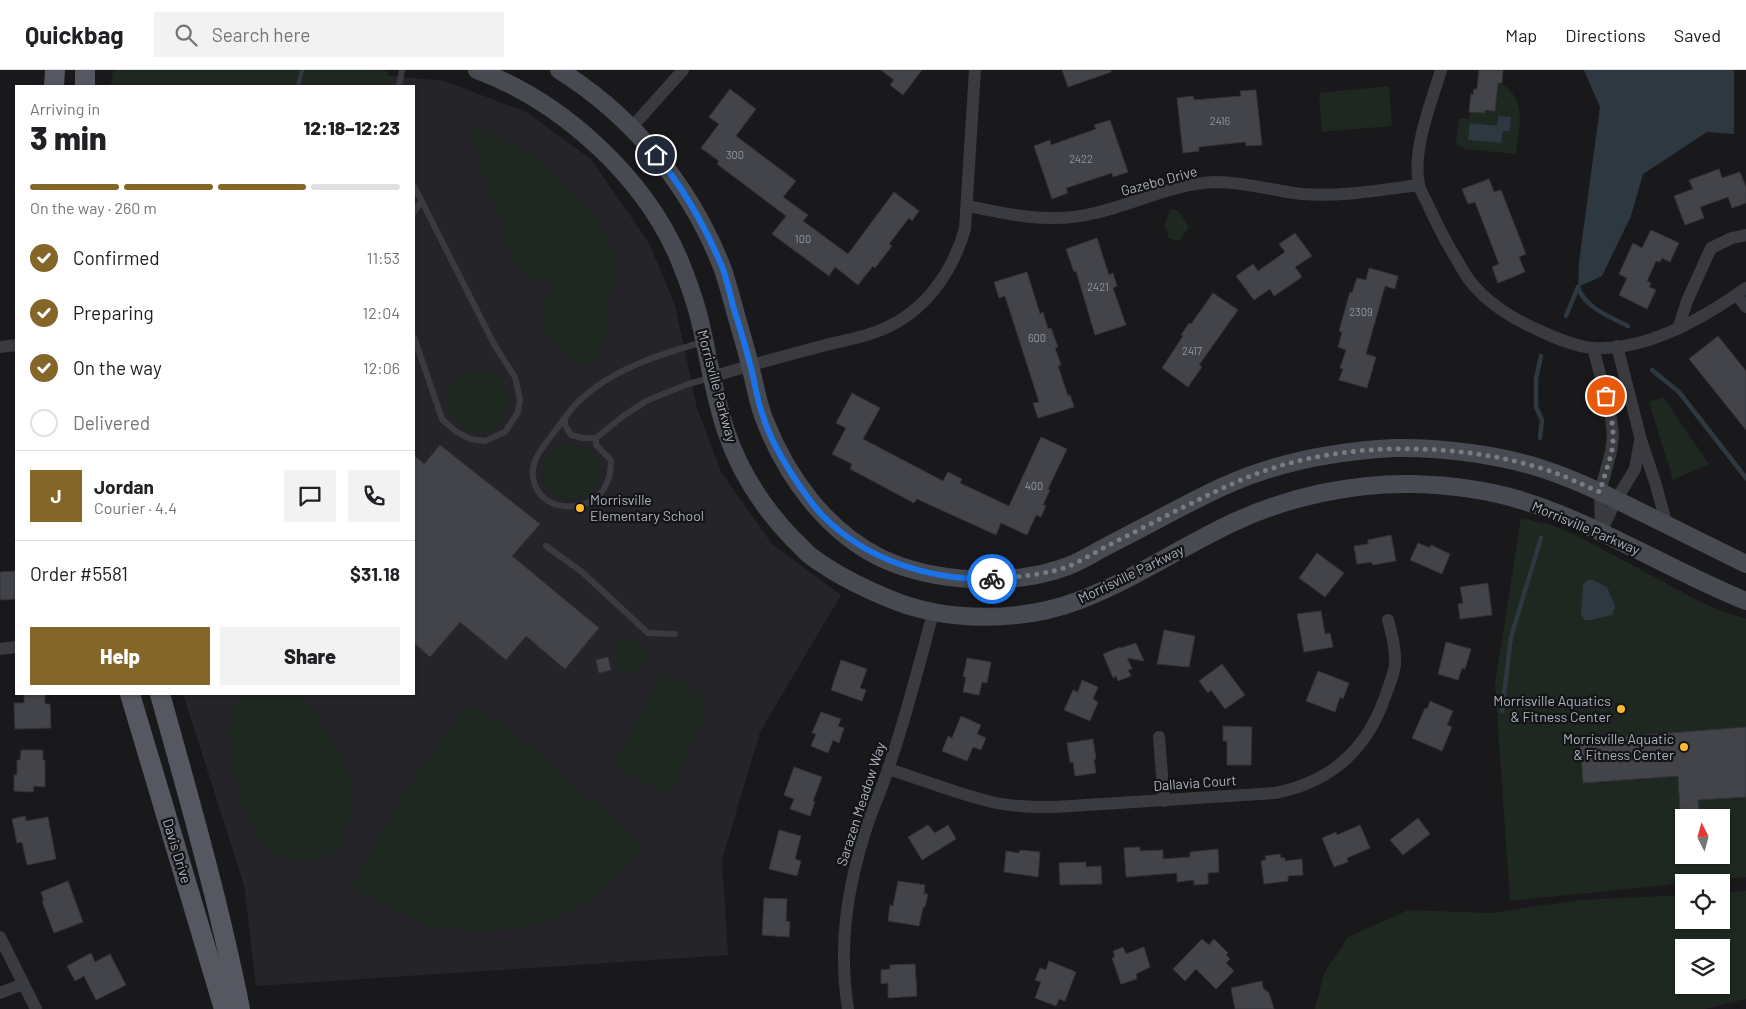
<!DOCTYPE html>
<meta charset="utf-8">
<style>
body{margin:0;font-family:Barlow,sans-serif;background:#f2f2f2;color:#202124;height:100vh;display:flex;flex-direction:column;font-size:19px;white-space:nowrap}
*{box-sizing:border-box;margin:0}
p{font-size:16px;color:#757577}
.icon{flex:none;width:28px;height:28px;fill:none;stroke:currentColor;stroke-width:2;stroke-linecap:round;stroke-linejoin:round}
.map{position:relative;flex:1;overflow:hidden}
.sheet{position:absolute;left:15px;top:15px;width:400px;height:610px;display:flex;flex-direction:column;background:#fff;border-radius:0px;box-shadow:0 1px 4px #0004}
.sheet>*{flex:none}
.needle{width:32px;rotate:354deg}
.tools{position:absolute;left:1675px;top:739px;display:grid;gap:10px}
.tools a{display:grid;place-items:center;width:55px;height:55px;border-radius:0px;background:#fff;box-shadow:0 1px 4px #0004;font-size:25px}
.pin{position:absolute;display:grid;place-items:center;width:42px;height:42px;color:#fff;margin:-21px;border:2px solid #fff;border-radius:50%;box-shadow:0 1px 5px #0007}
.courier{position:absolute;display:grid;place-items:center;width:50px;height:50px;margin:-25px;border:4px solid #1a73e8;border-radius:50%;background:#fff;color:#222;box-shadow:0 1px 6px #0007}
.headline em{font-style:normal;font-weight:800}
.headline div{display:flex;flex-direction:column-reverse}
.headline{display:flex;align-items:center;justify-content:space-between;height:85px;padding:0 15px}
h1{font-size:32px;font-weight:800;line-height:38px}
.bar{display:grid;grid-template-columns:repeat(4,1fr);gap:8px 5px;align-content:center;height:60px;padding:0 15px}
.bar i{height:6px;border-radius:4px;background:#e0e0e0}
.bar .current{background:#846628}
.bar p{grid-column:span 4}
.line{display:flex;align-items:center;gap:12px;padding:0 15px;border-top:1px solid #e0e0e0}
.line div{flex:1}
.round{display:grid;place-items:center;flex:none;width:52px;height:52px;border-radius:0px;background:#f2f2f2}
ol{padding:0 15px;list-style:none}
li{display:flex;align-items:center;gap:15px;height:55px}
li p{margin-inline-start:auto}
li .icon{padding:5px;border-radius:50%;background:#846628;color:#fff;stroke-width:4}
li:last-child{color:#757577}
li i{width:28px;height:28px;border:2px solid #e0e0e0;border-radius:50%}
.button{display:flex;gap:10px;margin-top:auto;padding:10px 15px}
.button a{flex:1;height:58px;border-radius:0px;background:#846628;color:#fff;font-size:20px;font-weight:800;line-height:58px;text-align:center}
.button a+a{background:#f2f2f2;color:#202124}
header{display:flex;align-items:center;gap:30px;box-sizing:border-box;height:70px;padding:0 25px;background:#fff;border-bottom:1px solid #e0e0e0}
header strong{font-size:24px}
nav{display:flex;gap:28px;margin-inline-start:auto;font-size:18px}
.search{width:350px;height:45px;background:#f2f2f2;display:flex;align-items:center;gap:12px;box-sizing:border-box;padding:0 18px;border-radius:0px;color:#757577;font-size:19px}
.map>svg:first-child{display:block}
</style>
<header>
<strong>Quickbag</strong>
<div class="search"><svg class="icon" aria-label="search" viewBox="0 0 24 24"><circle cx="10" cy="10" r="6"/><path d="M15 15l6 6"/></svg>Search here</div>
<nav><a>Map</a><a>Directions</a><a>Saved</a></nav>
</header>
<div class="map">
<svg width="1746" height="939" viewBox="0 0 1746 939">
<rect width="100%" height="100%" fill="#19191c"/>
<polygon fill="#252529" points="347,2 445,11 526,42 591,89 649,173 675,235 697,338 721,402 772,474 841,525 760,662 722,790 728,885 256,916 244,815 183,624 414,624 414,16 320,16"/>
<g fill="#1e2720" fill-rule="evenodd">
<polygon points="115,0 382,0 388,2 389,16 110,16 113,2"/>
<path d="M1498 13C1504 14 1507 18 1511 22 1526 38 1518 64 1516 84L1465 79 1456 74 1459 48 1469 49V42L1485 43V40L1495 41Z"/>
<polygon points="1389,16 1392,56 1322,62 1319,23"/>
<polygon points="477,55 524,79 568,116 601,155 617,194 611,222 606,263 595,296 578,292 548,271 542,256 546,227 552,216 550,208 546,206 535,213 518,200 509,181 503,156 480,99 473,65"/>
<polygon points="1175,139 1180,143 1189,157 1181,169 1177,171 1167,167 1168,162 1164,156 1170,140"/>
<path d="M482 300C519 305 516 361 479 362 472 362 466 360 461 356 447 346 441 321 457 309 463 304 475 302 482 300Z"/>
<polygon points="1663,327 1709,394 1673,410 1649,332"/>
<circle cx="570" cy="402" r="29"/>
<path d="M1521 448 1549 454 1574 464 1697 530 1719 540 1746 549V807L1510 831 1495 614ZM1684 748H1721V785H1684Z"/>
<path d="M620 568C633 571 651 575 646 592L632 602H624C608 590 607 584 620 568Z"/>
<polygon points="662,602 703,624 701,654 670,726 614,696"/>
<polygon points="252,624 295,624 316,643 346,694 353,723 348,752 340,777 322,788 301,793 276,787 261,773 244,742 234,702 227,663 231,641 244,626"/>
<polygon points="478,638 526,673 642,774 622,802 591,829 566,844 520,858 485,862 431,857 353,817 392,742 420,699 464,640"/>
<path d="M1746 821V929L1705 939H1315L1324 903 1348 867 1408 840 1492 843 1580 830 1684 825V850H1721V822ZM1684 878H1721V915H1684Z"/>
</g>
<g fill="#2d3841">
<polygon points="1584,0 1734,0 1734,64 1707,62 1643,104 1631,146 1602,206 1578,217 1579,192 1600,37"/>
<polygon points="1498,46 1511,47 1510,61 1503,61 1501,73 1468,70 1470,53 1497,56"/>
<polygon points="1588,510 1593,510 1607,517 1615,536 1612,545 1592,550 1585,550 1581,545 1583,514"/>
</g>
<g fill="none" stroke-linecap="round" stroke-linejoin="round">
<g stroke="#2d3841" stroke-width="4.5">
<polyline points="298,16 302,0"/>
<path d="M1578 217C1584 237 1610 247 1628 256"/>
<polyline points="1566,246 1578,217"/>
<polyline points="1652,300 1679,322 1746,408"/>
<polyline points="1540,368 1542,350 1536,337 1536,309 1541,286"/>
<polyline points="1502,641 1511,567 1541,468"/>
</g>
</g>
<g fill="#434449" stroke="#333338">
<polygon points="881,0 922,0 903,25 890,15 894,10"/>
<polygon points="1062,0 1111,0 1111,2 1068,17"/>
<polygon points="1479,0 1503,0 1502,13 1498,13 1495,41 1485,40 1485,43 1469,42 1471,24 1473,25 1474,19 1477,19"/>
<polygon points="730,19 756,39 736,66 796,111 783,127 808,145 803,151 848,184 894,122 919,141 912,151 909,148 889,174 892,176 875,198 873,196 858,215 835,197 829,206 772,164 786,146 717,94 719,91 701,78 719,54 709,47"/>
<polygon points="1256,20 1262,75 1246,76 1246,72 1225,74 1199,77 1199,81 1183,83 1177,28 1193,26 1194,30 1241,26 1240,21"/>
<polygon points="1110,50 1128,102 1113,107 1112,103 1066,118 1068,123 1052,129 1034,76 1050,70 1051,75 1096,59 1094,55"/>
<polygon points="1719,99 1722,108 1740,102 1746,117 1746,133 1732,138 1728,127 1700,137 1704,148 1685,155 1674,126 1693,119 1689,110"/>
<polygon points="1489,109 1494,122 1501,120 1526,184 1519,187 1525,202 1498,213 1492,197 1499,194 1475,132 1468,134 1462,119"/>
<polygon points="1651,160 1679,173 1670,192 1662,188 1660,192 1656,191 1647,211 1651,213 1649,217 1656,220 1647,239 1619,225 1627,208 1619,204 1633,173 1642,178"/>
<polygon points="1295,163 1312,186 1295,197 1302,207 1274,226 1270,219 1254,230 1236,206 1253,194 1258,201 1285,182 1279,174"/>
<polygon points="1097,168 1109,205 1113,203 1117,216 1113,218 1126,255 1095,265 1076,201 1074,202 1066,179"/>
<polygon points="1369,198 1398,206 1395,219 1385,216 1366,284 1376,287 1367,318 1339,310 1343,299 1340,298 1346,280 1338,277 1342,262 1339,261 1350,222 1352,223 1357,208 1366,210"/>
<polygon points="1027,202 1040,244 1043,242 1048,259 1051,258 1058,277 1055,278 1061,295 1058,296 1068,326 1070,325 1074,337 1038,348 1033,333 1039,332 1005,226 999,228 994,212"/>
<polygon points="1213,223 1238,240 1199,295 1202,297 1188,317 1162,298 1183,266 1181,265 1189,253 1191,254"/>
<polygon points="1718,266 1746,301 1746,360 1689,289"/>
<polygon points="852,323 880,338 863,369 943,411 948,402 962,409 960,413 1009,436 1041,367 1067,379 1048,419 1050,420 1043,435 1046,436 1041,447 1036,445 1027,465 1001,453 996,465 917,429 914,433 850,399 852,394 832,384 846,358 836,353"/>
<polygon points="440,375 540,454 512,486 599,558 565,599 526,566 506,590 460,552 430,587 414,573 414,385 424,394"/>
<polygon points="1391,465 1396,491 1372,495 1372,492 1357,494 1354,476 1368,474 1368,470"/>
<polygon points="1418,473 1430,478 1431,475 1450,484 1442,504 1410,490"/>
<polygon points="1317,483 1344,503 1325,527 1299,508"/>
<polygon points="16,501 16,529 0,530 0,502"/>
<polygon points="1488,513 1492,545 1460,549 1458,534 1463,533 1460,517"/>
<polygon points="1321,541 1325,564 1330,563 1333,577 1304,582 1297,544"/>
<polygon points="1164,560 1195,566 1189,597 1157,594"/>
<polygon points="1446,572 1471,579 1465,599 1462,598 1458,610 1438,604"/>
<polygon points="1136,573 1144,591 1127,588 1132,599 1128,600 1131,606 1118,611 1116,606 1113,608 1103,584 1120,577 1121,578"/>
<polygon points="608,587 611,600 599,603 596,590"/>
<polygon points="967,588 991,592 987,613 982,612 979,625 963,622 966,607 963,607"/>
<polygon points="841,590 867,599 860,618 866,620 862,631 831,620"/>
<polygon points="1222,594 1245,625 1225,639 1211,620 1208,623 1199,611"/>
<polygon points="1318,601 1349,613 1343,629 1340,627 1335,642 1306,631"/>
<polygon points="1082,610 1098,617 1093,629 1098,632 1090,651 1064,640 1073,620 1078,622"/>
<polygon points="24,624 45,624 45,634 50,634 51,658 15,659 14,633 24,633"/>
<polygon points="1430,631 1453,641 1447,655 1452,657 1442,681 1412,668 1425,638 1427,639"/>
<polygon points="821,642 841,649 838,656 844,658 839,673 833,670 828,683 811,676 816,664 812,663"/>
<polygon points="961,646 981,655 977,664 986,668 981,680 973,677 967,691 942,681 948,666 952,668"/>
<polygon points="1223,656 1252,657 1251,695 1227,695 1227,671 1223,671"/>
<polygon points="1746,657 1746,727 1698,730 1699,741 1680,742 1678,706 1583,713 1580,670"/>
<polygon points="1093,669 1096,689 1094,690 1096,703 1075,706 1073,692 1070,693 1067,673"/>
<polygon points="21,680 43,680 43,690 45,690 45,717 34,716 33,722 14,721 14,705 17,705 17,690 20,690"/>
<polygon points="794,697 822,707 813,731 815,732 810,746 790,739 794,729 784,725"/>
<polygon points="25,746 26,751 48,747 56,789 27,795 22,772 17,773 12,749"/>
<polygon points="1418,748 1430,764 1403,785 1390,770"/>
<polygon points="928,755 935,763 948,755 956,769 922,790 908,767"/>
<polygon points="1360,755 1370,778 1347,788 1348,792 1334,797 1322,768 1336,762 1337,765"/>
<polygon points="779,760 801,766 795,789 801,791 797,806 769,799"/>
<polygon points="1140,777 1140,781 1163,780 1163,789 1190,787 1190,782 1218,779 1219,802 1208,803 1208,814 1194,815 1194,810 1177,812 1177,803 1126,807 1124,778"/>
<polygon points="1020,780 1040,782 1038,807 1004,802 1006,781 1019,783"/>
<polygon points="1280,784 1281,788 1285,788 1285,791 1302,789 1303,805 1288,806 1288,811 1264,814 1261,791 1266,790 1265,786"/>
<polygon points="1086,792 1086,797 1101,796 1102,814 1060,815 1059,793"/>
<polygon points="68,811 83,852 54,863 42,831 44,831 41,822"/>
<polygon points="898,811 925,815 924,824 928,824 925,837 923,837 919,856 888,851 890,835 893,836"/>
<polygon points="764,828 787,829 786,851 790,852 789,867 762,865"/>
<polygon points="1202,869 1209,875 1214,869 1228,883 1226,885 1230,889 1226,893 1234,901 1216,919 1196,899 1185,911 1173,899"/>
<polygon points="1123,877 1126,884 1144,877 1150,897 1136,904 1137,909 1121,914 1112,888 1115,887 1113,881"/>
<polygon points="91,883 95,892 110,884 126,915 96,930 84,906 75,911 67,896"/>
<polygon points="1049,891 1076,902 1065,931 1059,929 1056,936 1035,928 1041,912 1035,910 1040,898 1046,900"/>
<polygon points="915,894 917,926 888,928 888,913 881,914 881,900 890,899 890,895"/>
<polygon points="1262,911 1263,918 1269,923 1274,939 1235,939 1231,918"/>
</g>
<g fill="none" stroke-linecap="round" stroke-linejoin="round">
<g stroke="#3a3b41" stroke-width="6">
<polyline points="399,16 402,0"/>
<polyline points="414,116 495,276 515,307 520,330 518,342 505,362 485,371 470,369 455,361 442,349 414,267"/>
<polyline points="414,142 421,132"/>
<polyline points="565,350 565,355 571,365 583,368 596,368 622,347 646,331 688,314 711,308"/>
<path d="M596 368V375L611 390C611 400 609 411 604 419 589 443 545 443 535 415 527 395 541 379 552 365 561 354 568 341 578 332 612 299 658 285 703 272"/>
<polyline points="546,476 582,502 648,563 675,564"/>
</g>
<g stroke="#3a3b41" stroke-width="12">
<path d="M1441 0C1431 34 1412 79 1419 114 1420 121 1425 128 1428 135 1436 152 1444 169 1454 185 1459 193 1464 203 1470 211 1486 232 1513 249 1536 259 1553 267 1575 277 1594 278 1647 281 1704 248 1746 218"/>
<polyline points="632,57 683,0"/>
<path d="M968 136C1010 145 1052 154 1095 143 1135 134 1174 113 1216 112 1245 112 1273 121 1302 124 1341 127 1380 120 1419 115"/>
<polyline points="1737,225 1746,237"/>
<polyline points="1678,259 1687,231 1711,178 1732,168 1746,165"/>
<polyline points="1617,276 1641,370 1655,412 1667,455"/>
<polyline points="0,277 16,275"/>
<polyline points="1593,278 1610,341 1613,365 1611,382 1600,422 1601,462"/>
<path d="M712 307C749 295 785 286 822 276 841 271 862 268 881 260 925 242 952 203 965 159L975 0"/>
<polyline points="1602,460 1616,430 1635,399 1640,371"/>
<polyline points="0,579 16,577"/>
<polyline points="1159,667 1164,731"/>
<path d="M888 699C924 710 959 725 996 733 1016 737 1035 737 1055 737L1275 723C1332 712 1368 679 1386 624 1389 615 1394 604 1395 595 1396 579 1392 565 1388 550"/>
<polyline points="0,867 36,939"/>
<polyline points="0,923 23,914"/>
<path d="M848 939C838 875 847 817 867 756 873 737 882 719 888 699 906 648 919 595 933 543"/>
</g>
<g stroke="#474a51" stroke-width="18">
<path d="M477 0C561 31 644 106 679 189 686 206 693 225 698 243 708 282 713 323 726 361 740 403 763 438 794 470 800 475 805 482 812 487 835 504 863 518 890 529 947 553 1023 552 1080 530 1133 510 1181 477 1232 453 1287 427 1351 413 1413 414 1447 415 1483 419 1517 429 1597 453 1669 500 1746 531"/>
<path d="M559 0C633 46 690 116 722 197 727 211 731 226 735 241 740 260 747 280 751 300 756 317 758 335 765 351 787 407 826 461 881 488 934 513 1013 517 1068 496 1082 491 1095 482 1109 475 1147 456 1185 434 1224 416 1277 392 1337 381 1395 378 1441 377 1502 385 1546 400 1579 411 1611 427 1643 443 1677 460 1712 477 1746 494"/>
</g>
<g stroke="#555860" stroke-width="20">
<polyline points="54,16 55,0"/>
<polyline points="85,16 85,0"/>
<polyline points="130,624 224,939"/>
<path d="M160 624C189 728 219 833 240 939"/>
</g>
</g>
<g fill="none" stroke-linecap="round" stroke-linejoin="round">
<path stroke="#777b84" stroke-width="5" stroke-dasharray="0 9" d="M992 509C1017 507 1043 505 1067 497 1081 491 1094 483 1107 476 1135 462 1163 447 1192 433 1214 422 1237 411 1261 402 1348 371 1456 372 1544 399 1563 405 1581 414 1600 422 1603 409 1608 397 1611 384 1616 365 1611 344 1606 326"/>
<path stroke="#1a73e8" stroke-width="6" d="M656 85C684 119 706 158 723 199 727 211 730 224 733 236 739 255 745 274 750 294 755 312 757 332 764 349 770 368 781 387 791 403 801 418 811 434 823 446 867 491 931 510 992 509"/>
</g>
<g fill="#ffba2e" stroke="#141417" stroke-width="2">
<circle cx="580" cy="438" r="5"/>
<circle cx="1621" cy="639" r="5"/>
<circle cx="1684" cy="677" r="5"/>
</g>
<g text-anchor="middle" stroke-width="4.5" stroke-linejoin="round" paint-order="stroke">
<g font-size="11" fill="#90959f">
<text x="1220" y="55">2416</text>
<text x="735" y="89">300</text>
<text x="1081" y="93">2422</text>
<text x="803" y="173">100</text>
<text x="1098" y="221">2421</text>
<text x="1361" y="246">2309</text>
<text x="1037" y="272">600</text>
<text x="1192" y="285">2417</text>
<text x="1034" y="420">400</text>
</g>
<g font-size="14" fill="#aab0bc" stroke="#141417">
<text transform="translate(1159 111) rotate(-15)" y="5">Gazebo Drive</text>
<text transform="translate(717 316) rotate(75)" y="5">Morrisville Parkway</text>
<text transform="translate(1586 458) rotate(23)" y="5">Morrisville Parkway</text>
<text transform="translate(1131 504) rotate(-26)" y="5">Morrisville Parkway</text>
<text transform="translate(1195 713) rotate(-4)" y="5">Dallavia Court</text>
<text transform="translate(861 734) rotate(-72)" y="5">Sarazen Meadow Way</text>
<text transform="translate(177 781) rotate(73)" y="5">Davis Drive</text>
</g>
<g font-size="14" fill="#aab0bc" stroke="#141417" text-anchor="end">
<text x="590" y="435" text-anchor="start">Morrisville<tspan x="590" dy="16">Elementary School</tspan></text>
<text x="1611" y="636">Morrisville Aquatics<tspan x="1611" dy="16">&amp; Fitness Center</tspan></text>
<text x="1674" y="674">Morrisville Aquatic<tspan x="1674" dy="16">&amp; Fitness Center</tspan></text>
</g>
</g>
</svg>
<div class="tools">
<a><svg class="needle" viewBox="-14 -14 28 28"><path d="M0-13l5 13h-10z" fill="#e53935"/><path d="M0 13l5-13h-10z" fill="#757577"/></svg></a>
<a><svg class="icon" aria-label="locate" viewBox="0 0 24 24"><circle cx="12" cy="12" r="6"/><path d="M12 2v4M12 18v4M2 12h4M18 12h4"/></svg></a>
<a><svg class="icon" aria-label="layers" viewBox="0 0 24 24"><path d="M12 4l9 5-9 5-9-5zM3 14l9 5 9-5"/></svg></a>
</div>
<div class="pin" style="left:1606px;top:326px;background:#ea580c"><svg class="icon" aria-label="bag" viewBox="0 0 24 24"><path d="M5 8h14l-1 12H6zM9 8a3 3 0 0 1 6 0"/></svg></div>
<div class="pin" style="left:656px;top:85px;background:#1f2937"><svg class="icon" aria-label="home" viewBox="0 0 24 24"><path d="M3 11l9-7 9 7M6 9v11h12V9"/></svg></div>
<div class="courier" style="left:992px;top:509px"><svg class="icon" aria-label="bike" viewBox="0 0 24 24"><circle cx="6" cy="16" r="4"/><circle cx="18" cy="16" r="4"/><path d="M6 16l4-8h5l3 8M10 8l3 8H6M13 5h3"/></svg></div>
<section class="sheet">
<div class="headline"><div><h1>3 min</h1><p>Arriving in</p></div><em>12:18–12:23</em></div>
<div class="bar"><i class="current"></i><i class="current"></i><i class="current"></i><i></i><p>On the way · 260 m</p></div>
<ol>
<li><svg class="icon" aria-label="check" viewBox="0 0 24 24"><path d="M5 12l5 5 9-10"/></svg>Confirmed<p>11:53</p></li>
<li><svg class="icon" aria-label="check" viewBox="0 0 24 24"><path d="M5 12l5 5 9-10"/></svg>Preparing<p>12:04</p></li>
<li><svg class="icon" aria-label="check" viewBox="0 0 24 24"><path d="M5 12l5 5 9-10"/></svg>On the way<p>12:06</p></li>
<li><i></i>Delivered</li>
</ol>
<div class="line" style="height:90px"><b class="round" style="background:#846628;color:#fff">J</b><div><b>Jordan</b><p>Courier · 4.4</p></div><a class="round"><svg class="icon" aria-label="chat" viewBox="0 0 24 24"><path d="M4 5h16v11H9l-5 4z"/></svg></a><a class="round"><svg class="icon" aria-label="phone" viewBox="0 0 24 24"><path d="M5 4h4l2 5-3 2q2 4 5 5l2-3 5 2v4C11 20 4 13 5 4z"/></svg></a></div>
<div class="line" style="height:65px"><div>Order #5581</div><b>$31.18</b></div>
<div class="button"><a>Help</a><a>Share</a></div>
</section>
</div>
